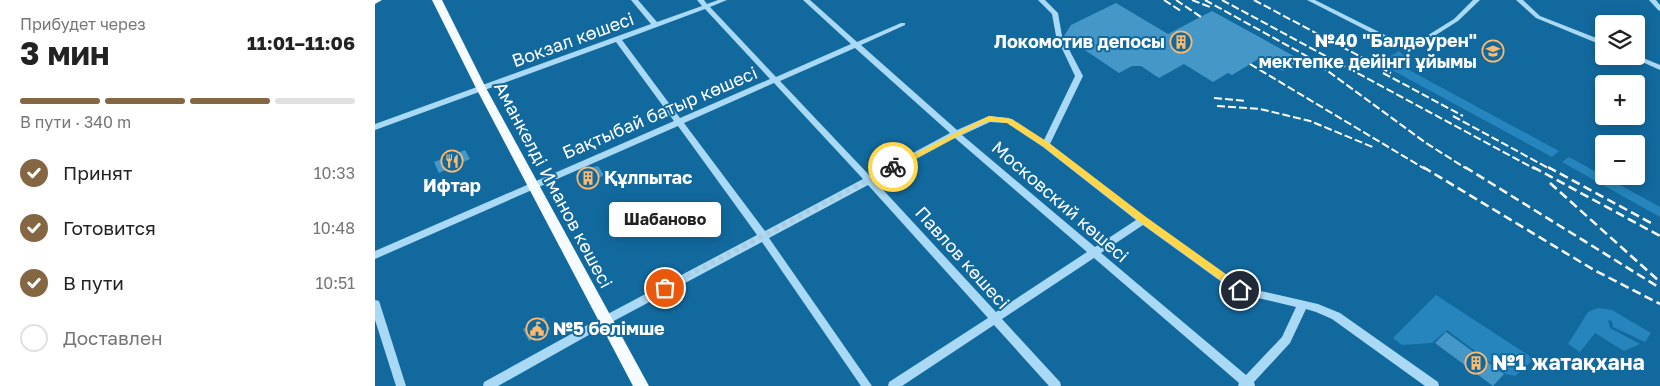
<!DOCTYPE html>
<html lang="ru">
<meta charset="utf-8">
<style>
body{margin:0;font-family:"Golos Text",sans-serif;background:#f6f6f6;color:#222;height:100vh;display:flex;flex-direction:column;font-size:19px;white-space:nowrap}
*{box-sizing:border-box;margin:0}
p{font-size:16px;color:#767676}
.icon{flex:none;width:28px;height:28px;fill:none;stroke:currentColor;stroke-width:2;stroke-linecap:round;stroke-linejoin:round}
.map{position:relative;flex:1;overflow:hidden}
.side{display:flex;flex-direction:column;background:#fff;width:375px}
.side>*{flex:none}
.buttons{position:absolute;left:1220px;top:15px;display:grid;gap:10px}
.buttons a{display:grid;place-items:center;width:50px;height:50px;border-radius:5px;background:#fff;box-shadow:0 2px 12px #0003;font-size:25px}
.pin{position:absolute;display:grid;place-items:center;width:42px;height:42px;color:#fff;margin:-21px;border:2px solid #fff;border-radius:50%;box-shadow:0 1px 5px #0007}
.courier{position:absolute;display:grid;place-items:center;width:50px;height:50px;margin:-25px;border:4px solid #ffd54a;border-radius:50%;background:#fff;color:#222;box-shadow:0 1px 6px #0007}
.bubble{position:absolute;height:35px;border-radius:5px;background:#fff;box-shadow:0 2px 12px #0003;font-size:16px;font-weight:700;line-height:35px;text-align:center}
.summary em{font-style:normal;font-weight:700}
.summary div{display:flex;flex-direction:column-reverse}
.summary{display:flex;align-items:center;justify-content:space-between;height:85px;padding:0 20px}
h1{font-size:32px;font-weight:700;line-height:38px}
.bar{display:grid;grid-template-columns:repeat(4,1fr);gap:8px 5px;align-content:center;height:60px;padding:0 20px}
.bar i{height:6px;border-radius:4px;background:#e0e0e0}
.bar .selected{background:#856643}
.bar p{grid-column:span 4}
ol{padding:0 20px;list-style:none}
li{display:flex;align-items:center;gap:15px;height:55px}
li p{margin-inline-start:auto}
li .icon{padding:5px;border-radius:50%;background:#856643;color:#fff;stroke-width:4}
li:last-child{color:#767676}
li i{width:28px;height:28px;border:2px solid #e0e0e0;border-radius:50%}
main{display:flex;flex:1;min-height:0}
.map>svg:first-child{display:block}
</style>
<main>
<section class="side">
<div class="summary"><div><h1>3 мин</h1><p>Прибудет через</p></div><em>11:01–11:06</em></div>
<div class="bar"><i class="selected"></i><i class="selected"></i><i class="selected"></i><i></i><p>В пути · 340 m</p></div>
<ol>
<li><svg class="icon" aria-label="check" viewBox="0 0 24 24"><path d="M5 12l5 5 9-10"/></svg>Принят<p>10:33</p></li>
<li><svg class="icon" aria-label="check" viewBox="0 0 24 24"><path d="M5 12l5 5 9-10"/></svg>Готовится<p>10:48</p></li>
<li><svg class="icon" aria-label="check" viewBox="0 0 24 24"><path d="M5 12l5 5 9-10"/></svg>В пути<p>10:51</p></li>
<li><i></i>Доставлен</li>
</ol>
</section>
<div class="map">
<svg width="1285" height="386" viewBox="0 0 1285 386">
<rect width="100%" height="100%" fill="#12699e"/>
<g fill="#2585bc">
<polygon points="1024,51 1032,58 1023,64 1184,151 1177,157 1004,63"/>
<polygon points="1194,157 1285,207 1285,217 1187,162"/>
<polygon points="1061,295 1159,359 1140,376 1131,374 1072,330 1057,343 1027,345 1018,338"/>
<polygon points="1223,308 1237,310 1276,333 1270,342 1238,327 1237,321 1233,320 1235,328 1265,344 1249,351 1220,333 1205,352 1193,344 1213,312"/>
</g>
<g fill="#4597c8">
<polygon points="741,3 793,34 837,11 926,60 908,71 885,58 857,75 853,73 838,82 809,64 784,78 766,66 757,66 744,73 689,36 696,25"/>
<polygon points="90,150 95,159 64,173 59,162"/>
<polygon points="223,166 229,175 219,180 220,183 207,185 201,175 212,169"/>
<polygon points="169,317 175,329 154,341 148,329"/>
<polygon points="1071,332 1129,374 1118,386 1060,343"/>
</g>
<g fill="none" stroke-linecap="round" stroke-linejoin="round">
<g fill="#a9d9f4" fill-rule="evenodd">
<path d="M256 0H263L282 22 327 6 322 0H329L332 4 343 0H352L335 7 401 77 476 44 428 0H435L482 42 526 23H530V25L486 45 582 130 614 116 634 118 669 140 700 76 681 36 677 14 663 0H670L683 13 687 36 708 76 675 144 771 218 868 287 943 304 965 313 1063 382 1064 386H1050L957 319 941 312 931 309 915 343 879 382 880 386H863L864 383 719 258 627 319 685 382 686 386H674L619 325 527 386H513L514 382 613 318 493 185 394 238 497 386H486L387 242 235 323 123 386H108L109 382 227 317 382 235 303 126 0 259V251L299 121 241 42 0 130V124L276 24ZM330 9 395 79 305 118 247 40ZM480 48 575 133 495 176 405 81ZM399 83 488 179 390 231 309 123ZM615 122 632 123 668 147 761 220 720 247 587 135ZM580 138 712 252 621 312 500 181ZM768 225 862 293 921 307 907 337 871 375 726 253Z"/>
<polygon points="932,0 940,0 1034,47 1079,19 1098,0 1105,0 1083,21 1034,52"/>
<polygon points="1141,0 1148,0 1165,16 1229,41 1229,46 1161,18"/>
<polygon points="1274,0 1281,0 1285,5 1285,11 1283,10"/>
<polygon points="1261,55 1285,65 1285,70 1254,56"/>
<polygon points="0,300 4,301 5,304 31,386 21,386 0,320"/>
</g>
<g fill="#f6fbff" fill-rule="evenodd">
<polygon points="0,0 7,0 0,4"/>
<polygon points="57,0 67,0 111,88 274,386 258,386 101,88"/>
</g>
<g stroke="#fff" stroke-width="2" stroke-dasharray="8 3" stroke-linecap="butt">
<polyline points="789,0 806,11"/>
<polyline points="801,0 826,17"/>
<polyline points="817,0 835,7"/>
<polyline points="830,0 935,58 1051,143 1092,169"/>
<polyline points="847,0 1160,169"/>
<polyline points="879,0 1016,73"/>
<polyline points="875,64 1050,169"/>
<polyline points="1008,73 1088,116"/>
<polyline points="839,98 871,101"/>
<polyline points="842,106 885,109 935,121 1000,148"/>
<polyline points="1078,116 1175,169"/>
</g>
<g stroke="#fff" stroke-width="2.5" stroke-dasharray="9 4.5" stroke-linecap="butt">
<polyline points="1048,167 1219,270 1285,304"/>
<polyline points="1090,167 1285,288"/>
<polyline points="1158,167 1285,236"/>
<polyline points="1173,167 1276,223"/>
<polyline points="1175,183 1284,281"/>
</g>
</g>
<polygon fill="#ffd54a" points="614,116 637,119 674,143 771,217 869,287 869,292 862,292 765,222 669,147 632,123 614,121 606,124 521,169 514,167"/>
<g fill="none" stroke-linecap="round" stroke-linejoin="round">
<polyline stroke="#accadd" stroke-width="5" stroke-dasharray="0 9" points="290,288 518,167"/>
</g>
<defs>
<g id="building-ring" transform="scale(1.125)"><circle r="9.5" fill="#12699e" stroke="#ffb96c" stroke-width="1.5"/><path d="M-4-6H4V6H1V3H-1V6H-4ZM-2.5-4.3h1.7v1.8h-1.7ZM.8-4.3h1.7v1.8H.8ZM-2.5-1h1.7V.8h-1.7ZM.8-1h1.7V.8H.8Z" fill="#ffb96c"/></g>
<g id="school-ring" transform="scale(1.125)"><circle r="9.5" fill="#12699e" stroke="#ffb96c" stroke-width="1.5"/><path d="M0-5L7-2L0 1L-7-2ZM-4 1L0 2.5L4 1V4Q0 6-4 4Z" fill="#ffb96c"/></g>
<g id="restaurant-ring" transform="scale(1.125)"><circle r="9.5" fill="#12699e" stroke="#ffb96c" stroke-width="1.5"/><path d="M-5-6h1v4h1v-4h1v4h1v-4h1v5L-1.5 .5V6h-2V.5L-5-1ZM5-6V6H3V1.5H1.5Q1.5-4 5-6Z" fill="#ffb96c"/></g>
<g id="civic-ring" transform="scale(1.125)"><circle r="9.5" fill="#12699e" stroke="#ffb96c" stroke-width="1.5"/><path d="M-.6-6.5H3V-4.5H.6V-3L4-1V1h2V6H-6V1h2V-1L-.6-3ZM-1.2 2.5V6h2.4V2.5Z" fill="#ffb96c"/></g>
</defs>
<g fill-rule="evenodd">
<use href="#building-ring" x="806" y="42"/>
<use href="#school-ring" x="1118" y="51"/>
<use href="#restaurant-ring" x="77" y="161"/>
<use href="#building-ring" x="213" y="178"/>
<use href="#civic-ring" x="162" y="329"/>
<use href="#building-ring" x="1101" y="363"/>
</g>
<g text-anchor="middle" stroke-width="4" stroke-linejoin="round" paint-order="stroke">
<g font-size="18" fill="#fff" stroke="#12699e">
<text transform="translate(198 40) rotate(-20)" y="6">Вокзал көшесі</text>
<text transform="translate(285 113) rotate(-23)" y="6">Бақтыбай батыр көшесі</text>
<text transform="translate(178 185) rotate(62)" y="6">Аманкелді Иманов көшесі</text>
<text transform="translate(685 202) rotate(41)" y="6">Московский көшесі</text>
<text transform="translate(587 258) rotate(48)" y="6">Павлов көшесі</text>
</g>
<g font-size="18" font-weight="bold" fill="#fff" stroke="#12699e" text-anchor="end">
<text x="1102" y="47">№40 "Балдәурен"<tspan x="1102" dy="21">мектепке дейінгі ұйымы</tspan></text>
<text x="790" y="48">Локомотив депосы</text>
<text x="229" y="184" text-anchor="start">Құлпытас</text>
<text x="77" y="192" text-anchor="middle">Ифтар</text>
<text x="178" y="335" text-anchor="start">№5 бөлімше</text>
</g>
<g font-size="21" font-weight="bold" fill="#fff" stroke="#12699e" text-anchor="start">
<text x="1117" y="370">№1 жатақхана</text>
</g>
</g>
</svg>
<div class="buttons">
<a><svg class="icon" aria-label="layers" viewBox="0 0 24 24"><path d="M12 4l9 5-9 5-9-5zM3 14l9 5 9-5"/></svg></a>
<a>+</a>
<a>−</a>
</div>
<div class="pin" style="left:290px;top:288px;background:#ea580c"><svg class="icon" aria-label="bag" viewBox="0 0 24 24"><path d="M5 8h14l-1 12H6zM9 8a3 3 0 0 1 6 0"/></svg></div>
<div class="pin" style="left:865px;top:290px;background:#1f2937"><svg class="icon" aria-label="home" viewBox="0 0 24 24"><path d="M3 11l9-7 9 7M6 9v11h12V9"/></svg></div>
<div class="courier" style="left:518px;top:167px"><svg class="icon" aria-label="bike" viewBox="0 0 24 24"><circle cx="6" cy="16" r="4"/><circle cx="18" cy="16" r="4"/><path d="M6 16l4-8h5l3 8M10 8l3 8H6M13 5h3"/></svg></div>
<div class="bubble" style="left:234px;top:202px;width:112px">Шабаново</div>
</div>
</main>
